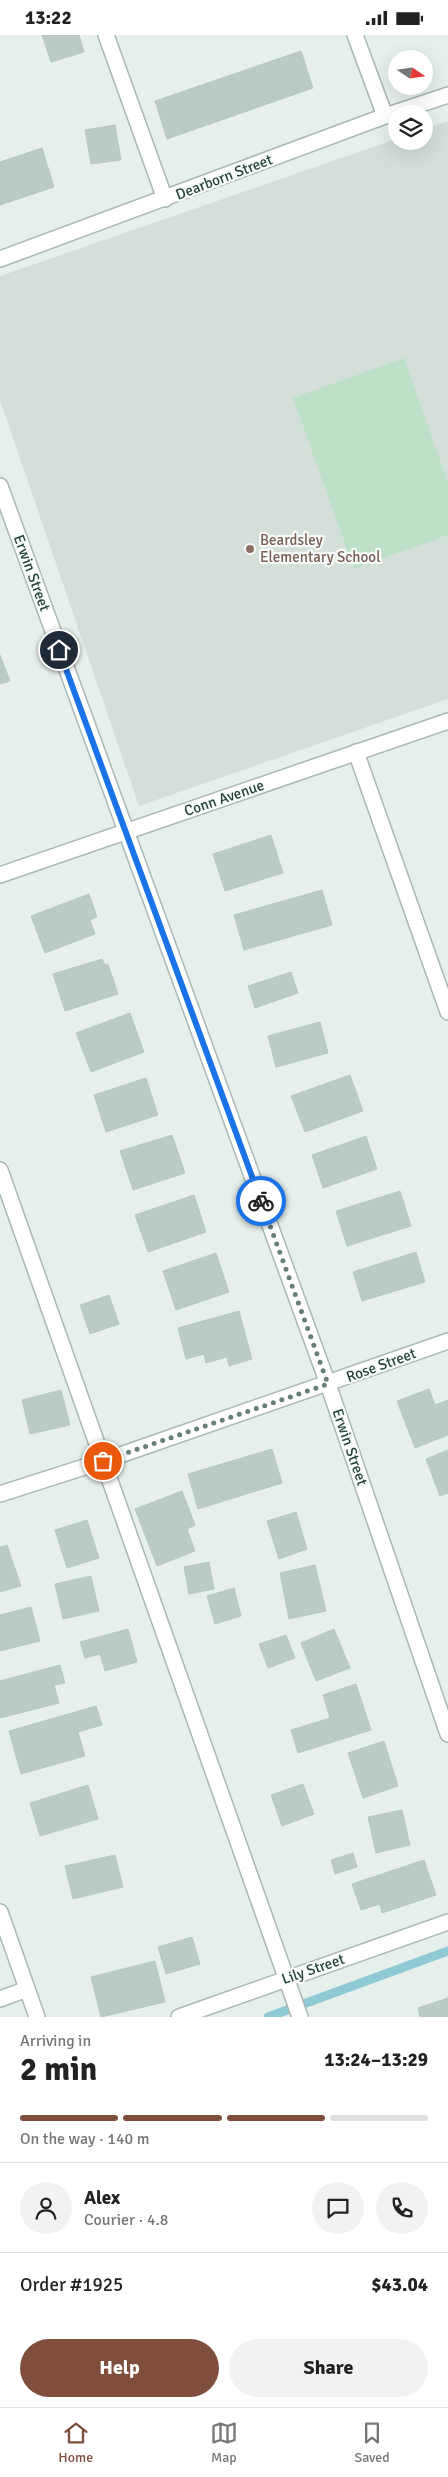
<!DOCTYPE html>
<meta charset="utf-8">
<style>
body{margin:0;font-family:Signika,sans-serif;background:#f2f2f2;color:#222;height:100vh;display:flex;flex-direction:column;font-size:19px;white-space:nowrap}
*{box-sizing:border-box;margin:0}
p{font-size:16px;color:#767676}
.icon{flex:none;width:28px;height:28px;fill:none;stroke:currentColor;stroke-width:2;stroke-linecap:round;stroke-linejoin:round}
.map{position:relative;height:1982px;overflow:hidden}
.sheet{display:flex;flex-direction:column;background:#fff;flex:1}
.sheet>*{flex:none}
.needle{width:32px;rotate:103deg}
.tools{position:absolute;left:388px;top:15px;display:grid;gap:10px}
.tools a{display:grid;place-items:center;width:45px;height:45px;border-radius:50%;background:#fff;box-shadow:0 5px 20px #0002;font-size:25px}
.pin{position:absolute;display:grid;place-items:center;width:42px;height:42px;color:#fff;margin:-21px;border:2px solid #fff;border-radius:50%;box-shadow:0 1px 5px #0007}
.courier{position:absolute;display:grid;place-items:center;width:50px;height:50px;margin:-25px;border:4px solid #1a73e8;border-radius:50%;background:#fff;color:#222;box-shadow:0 1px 6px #0007}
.summary em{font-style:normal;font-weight:700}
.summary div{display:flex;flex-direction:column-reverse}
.summary{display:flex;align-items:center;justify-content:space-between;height:85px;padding:0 20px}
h1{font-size:32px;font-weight:700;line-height:38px}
.bar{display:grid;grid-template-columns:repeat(4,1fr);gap:8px 5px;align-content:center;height:60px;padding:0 20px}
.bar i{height:6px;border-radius:4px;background:#e0e0e0}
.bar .active{background:#804e3d}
.bar p{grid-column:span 4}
.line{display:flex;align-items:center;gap:12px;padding:0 20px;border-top:1px solid #e0e0e0}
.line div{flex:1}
.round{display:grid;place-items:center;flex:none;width:52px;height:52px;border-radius:26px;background:#f2f2f2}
.button{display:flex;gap:10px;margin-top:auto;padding:10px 20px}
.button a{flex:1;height:58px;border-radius:30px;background:#804e3d;color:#fff;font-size:20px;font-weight:700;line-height:58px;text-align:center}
.button a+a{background:#f2f2f2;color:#222}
.status{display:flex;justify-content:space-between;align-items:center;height:35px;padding:0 25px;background:#fff;direction:ltr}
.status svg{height:14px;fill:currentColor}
.tabs{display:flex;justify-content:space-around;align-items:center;height:70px;border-top:1px solid #e0e0e0;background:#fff;font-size:14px;color:#767676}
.tabs a{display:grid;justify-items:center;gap:2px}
.tabs .active{color:#804e3d}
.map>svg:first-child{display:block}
</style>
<div class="status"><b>13:22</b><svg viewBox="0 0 49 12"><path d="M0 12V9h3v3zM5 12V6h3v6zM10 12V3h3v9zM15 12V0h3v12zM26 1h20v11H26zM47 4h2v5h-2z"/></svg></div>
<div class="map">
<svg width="448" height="1982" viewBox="0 0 448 1982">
<rect width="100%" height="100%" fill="#e6efeb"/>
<polygon fill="#d4dfda" points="448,86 448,664 139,771 0,365 0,241 396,104 396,106 424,106 424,94"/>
<polygon fill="#bfe0c8" points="404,323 448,448 448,500 354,534 293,363"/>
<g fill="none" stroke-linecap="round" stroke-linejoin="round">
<polyline stroke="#8ec9d4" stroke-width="9" points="268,1982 448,1916"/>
</g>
<g fill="#bbcac4" stroke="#b8c9c2">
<polygon points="42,0 79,0 84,17 51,27"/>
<polygon points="301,16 313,53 167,104 155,66"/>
<polygon points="115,90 121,125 91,129 85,95"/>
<polygon points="42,113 54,152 0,170 0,127"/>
<polygon points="0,620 10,646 0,649"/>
<polygon points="271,800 283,838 225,856 213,819"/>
<polygon points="322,855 332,890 244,915 234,880"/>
<polygon points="89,859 97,882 90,885 95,899 45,918 31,881"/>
<polygon points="102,924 105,930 108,929 118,959 65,976 53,939"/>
<polygon points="291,937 298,958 255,973 248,951"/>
<polygon points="130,978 144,1017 91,1037 76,998"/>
<polygon points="320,987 328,1018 276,1032 268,1001"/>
<polygon points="350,1040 363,1076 305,1097 291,1061"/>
<polygon points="146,1043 158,1080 106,1097 94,1060"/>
<polygon points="172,1100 185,1138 133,1155 120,1116"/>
<polygon points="366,1101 377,1134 323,1153 312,1120"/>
<polygon points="400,1156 411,1191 347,1211 336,1176"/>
<polygon points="194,1160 206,1197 148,1217 135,1180"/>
<polygon points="416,1217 425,1247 362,1266 353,1237"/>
<polygon points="216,1218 229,1257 176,1275 163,1236"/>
<polygon points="109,1260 119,1289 90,1299 80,1270"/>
<polygon points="239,1276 252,1324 229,1331 227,1322 206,1328 204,1319 186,1324 178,1293"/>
<polygon points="429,1354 435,1370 448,1365 448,1400 415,1413 397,1366"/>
<polygon points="61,1355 70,1390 30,1399 22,1365"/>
<polygon points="272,1414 282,1448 198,1474 188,1439"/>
<polygon points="448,1415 448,1458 440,1461 426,1424"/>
<polygon points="182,1456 195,1490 187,1494 195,1516 157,1531 135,1474"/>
<polygon points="296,1477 307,1514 279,1524 267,1486"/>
<polygon points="87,1485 99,1523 67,1533 55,1495"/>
<polygon points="7,1510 21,1551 0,1557 0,1512"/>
<polygon points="209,1527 214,1554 189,1559 184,1532"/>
<polygon points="315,1530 326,1576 289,1584 280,1538"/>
<polygon points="91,1541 99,1576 63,1584 55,1549"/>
<polygon points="234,1553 241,1581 215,1589 207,1561"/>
<polygon points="31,1572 40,1606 0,1616 0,1580"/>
<polygon points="128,1594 137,1627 105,1636 100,1619 85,1623 80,1607"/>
<polygon points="334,1594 350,1633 316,1646 301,1608"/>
<polygon points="286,1600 295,1623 268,1633 259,1609"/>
<polygon points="60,1630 65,1648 54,1650 59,1668 0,1683 0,1646"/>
<polygon points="356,1649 371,1695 298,1718 291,1695 330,1683 323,1660"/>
<polygon points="96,1671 102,1690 78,1697 85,1721 21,1739 9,1696"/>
<polygon points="384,1706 398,1751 363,1763 348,1718"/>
<polygon points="303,1749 314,1779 282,1791 271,1760"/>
<polygon points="88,1750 98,1784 40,1801 30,1768"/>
<polygon points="402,1775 410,1810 376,1818 368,1782"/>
<polygon points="353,1818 357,1832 335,1839 331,1825"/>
<polygon points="115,1820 123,1852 73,1864 65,1831"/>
<polygon points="424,1825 436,1860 382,1878 380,1869 361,1875 352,1849"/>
<polygon points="192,1902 200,1929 166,1939 158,1912"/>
<polygon points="155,1926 165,1967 101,1982 91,1942"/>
<polygon points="448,1963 448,1982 420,1982 418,1973"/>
</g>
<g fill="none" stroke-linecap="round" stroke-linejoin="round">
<g stroke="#a8b8b2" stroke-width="18">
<g id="minor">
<polyline points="106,0 165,164"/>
<polyline points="355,0 385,81"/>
<polyline points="0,224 385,81 448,60"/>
<polyline points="0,451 328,1349 448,1699"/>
<polyline points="356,717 448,977"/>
<polyline points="0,840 448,686"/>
<polyline points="0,1135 300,1982"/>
<polyline points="0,1459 103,1426 448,1306"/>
<polyline points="0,1877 37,1982"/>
<polyline points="0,1964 27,1954"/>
<polyline points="179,1982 448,1887"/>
</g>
</g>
<use href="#minor" stroke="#fff" stroke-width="15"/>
</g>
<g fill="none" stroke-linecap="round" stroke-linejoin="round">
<polyline stroke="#687f78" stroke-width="5" stroke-dasharray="0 9" points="103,1426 328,1349 261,1166"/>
<polyline stroke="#1a73e8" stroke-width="6" points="59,615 261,1166"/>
</g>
<circle fill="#8d6e63" stroke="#f7fbf9" stroke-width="2" cx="250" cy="514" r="5"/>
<g text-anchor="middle" stroke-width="4.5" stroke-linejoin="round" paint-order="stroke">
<g font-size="15" fill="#24423a" stroke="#f7fbf9">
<text transform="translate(224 142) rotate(-21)" y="5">Dearborn Street</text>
<text transform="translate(32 538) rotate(70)" y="5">Erwin Street</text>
<text transform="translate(224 763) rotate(-19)" y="5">Conn Avenue</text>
<text transform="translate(381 1330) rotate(-20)" y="5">Rose Street</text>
<text transform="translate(350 1412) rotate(71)" y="5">Erwin Street</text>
<text transform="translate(313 1934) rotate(-19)" y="5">Lily Street</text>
</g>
<g font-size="15" fill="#785e54" stroke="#f7fbf9" text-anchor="start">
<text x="260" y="510">Beardsley<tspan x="260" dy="17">Elementary School</tspan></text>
</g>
</g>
</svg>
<div class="tools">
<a><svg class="needle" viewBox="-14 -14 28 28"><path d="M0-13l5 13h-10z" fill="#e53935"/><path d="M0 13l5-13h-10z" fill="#767676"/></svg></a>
<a><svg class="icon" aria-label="layers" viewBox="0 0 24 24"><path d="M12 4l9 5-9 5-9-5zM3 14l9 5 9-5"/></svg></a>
</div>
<div class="pin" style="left:103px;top:1426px;background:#ea580c"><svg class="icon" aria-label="bag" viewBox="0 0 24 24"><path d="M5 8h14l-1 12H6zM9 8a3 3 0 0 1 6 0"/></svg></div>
<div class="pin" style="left:59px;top:615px;background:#1f2937"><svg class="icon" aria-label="home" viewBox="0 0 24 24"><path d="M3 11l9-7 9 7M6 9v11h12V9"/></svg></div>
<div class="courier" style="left:261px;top:1166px"><svg class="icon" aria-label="bike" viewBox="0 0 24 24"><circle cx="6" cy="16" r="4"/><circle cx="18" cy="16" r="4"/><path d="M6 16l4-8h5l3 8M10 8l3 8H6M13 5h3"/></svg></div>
</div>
<section class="sheet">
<div class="summary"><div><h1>2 min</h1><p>Arriving in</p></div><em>13:24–13:29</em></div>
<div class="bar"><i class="active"></i><i class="active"></i><i class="active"></i><i></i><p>On the way · 140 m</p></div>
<div class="line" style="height:90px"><a class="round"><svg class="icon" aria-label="person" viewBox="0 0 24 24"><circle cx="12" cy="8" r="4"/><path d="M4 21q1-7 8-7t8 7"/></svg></a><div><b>Alex</b><p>Courier · 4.8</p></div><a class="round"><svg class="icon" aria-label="chat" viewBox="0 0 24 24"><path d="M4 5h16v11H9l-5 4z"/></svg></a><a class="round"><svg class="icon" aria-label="phone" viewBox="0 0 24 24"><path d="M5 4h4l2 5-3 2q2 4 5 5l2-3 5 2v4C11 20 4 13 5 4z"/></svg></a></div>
<div class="line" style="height:65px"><div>Order #1925</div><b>$43.04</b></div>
<div class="button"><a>Help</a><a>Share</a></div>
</section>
<nav class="tabs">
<a class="active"><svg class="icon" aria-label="home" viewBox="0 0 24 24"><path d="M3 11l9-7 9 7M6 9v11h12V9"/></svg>Home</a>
<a><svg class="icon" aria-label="map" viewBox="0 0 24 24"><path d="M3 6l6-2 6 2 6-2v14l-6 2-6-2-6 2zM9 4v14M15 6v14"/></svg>Map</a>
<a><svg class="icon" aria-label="saved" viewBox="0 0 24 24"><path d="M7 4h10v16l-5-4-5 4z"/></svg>Saved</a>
</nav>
